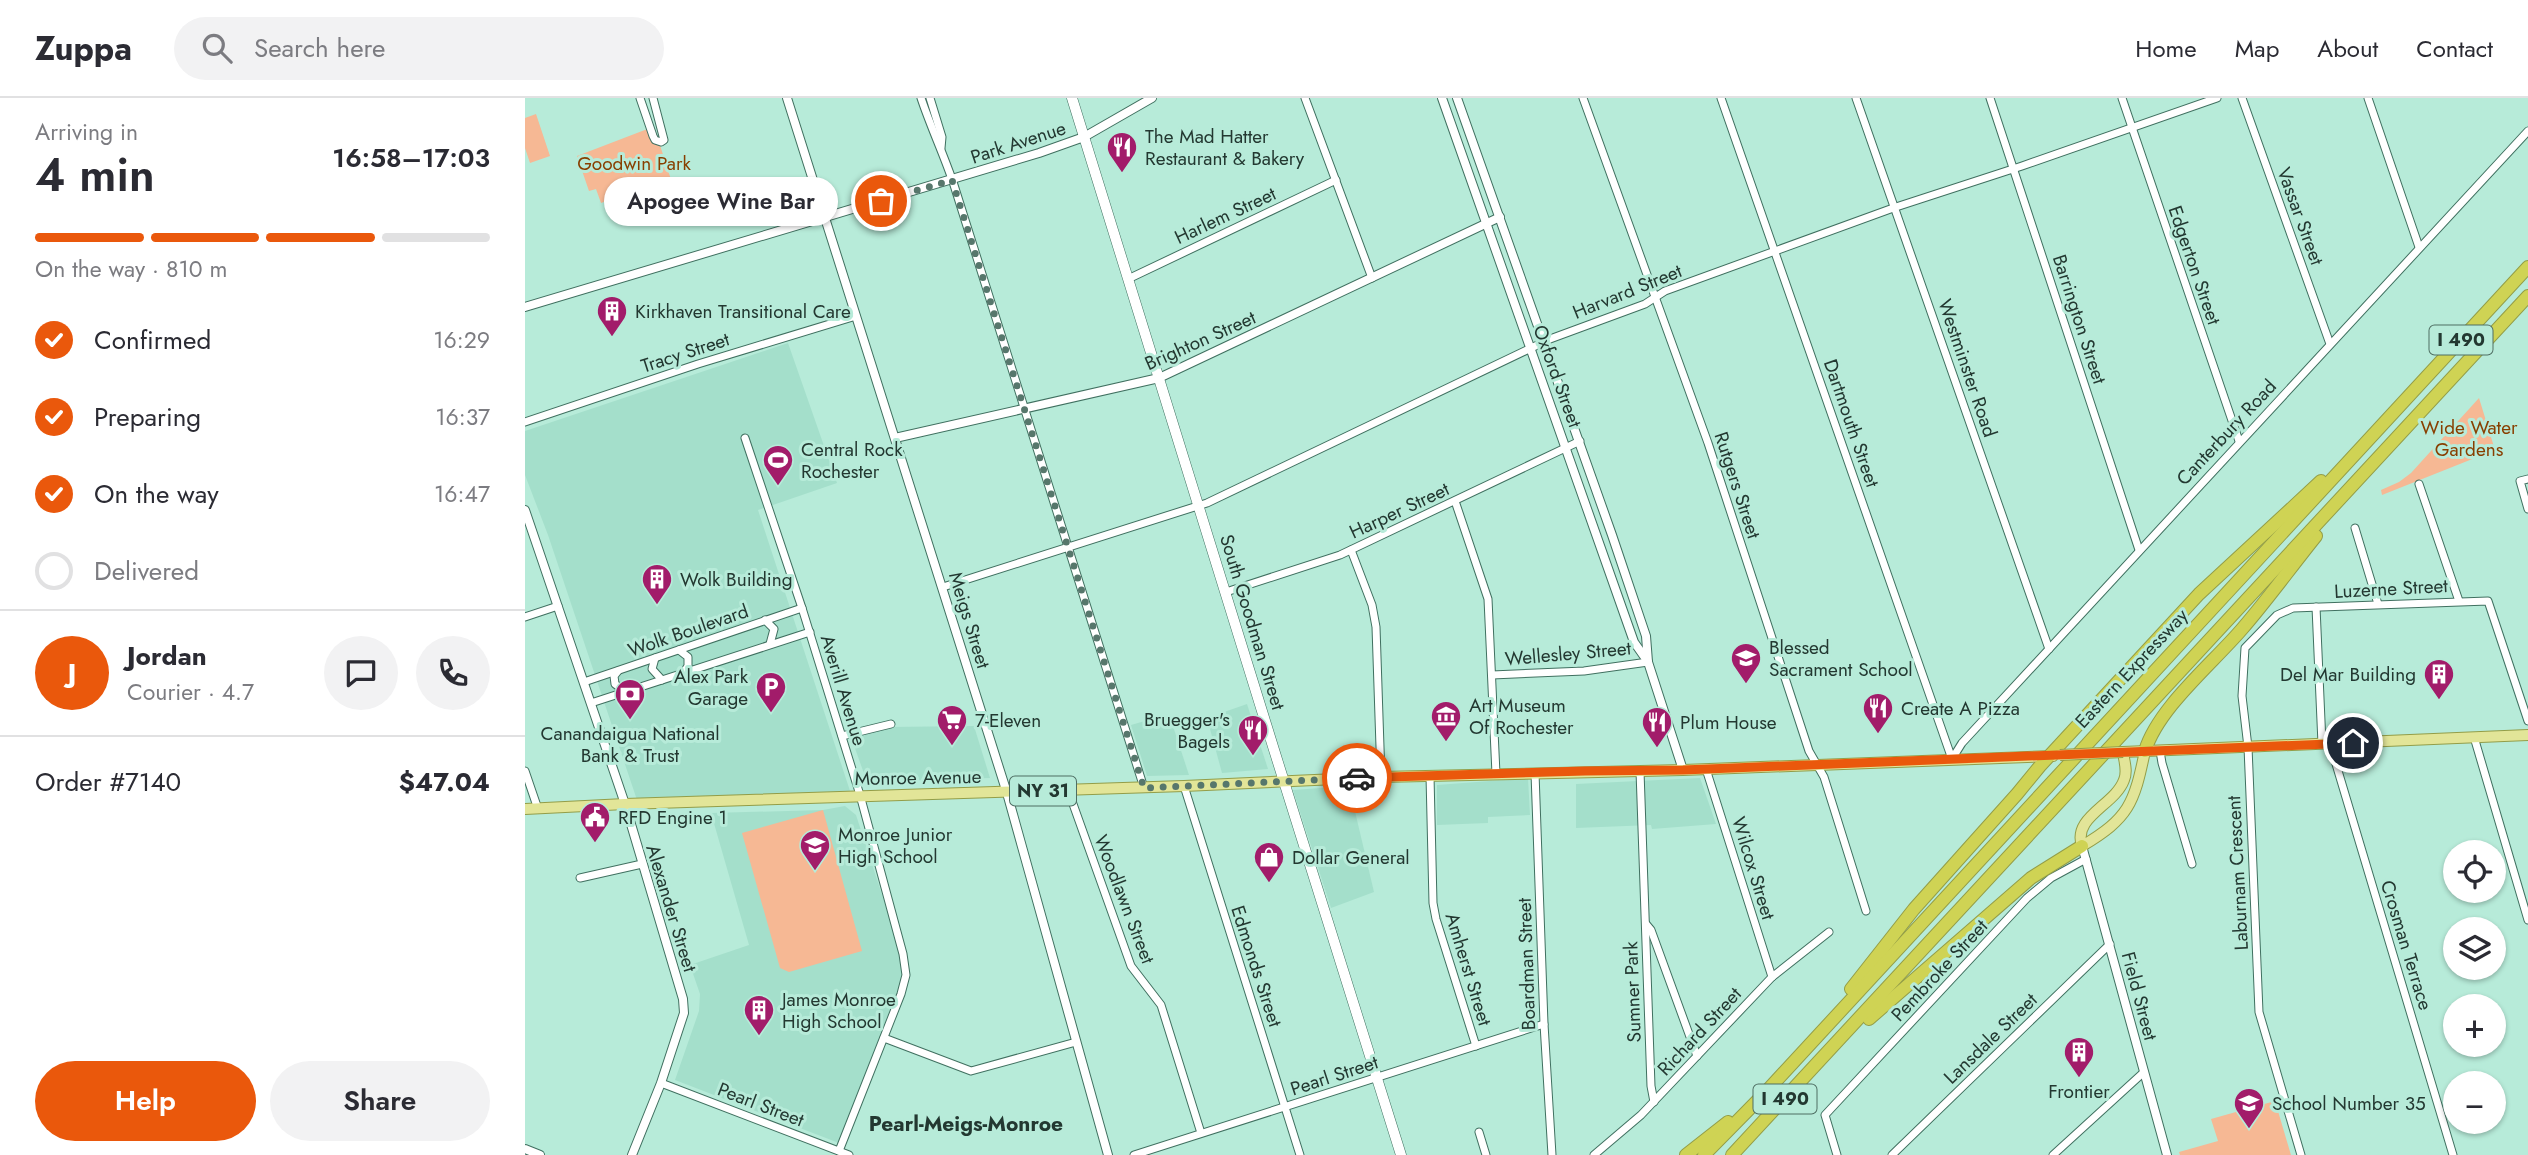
<!DOCTYPE html>
<meta charset="utf-8">
<style>
body{margin:0;font-family:Jost,sans-serif;background:#f2f2f3;color:#2b2b33;height:100vh;display:flex;flex-direction:column;font-size:26px;white-space:nowrap}
*{box-sizing:border-box;margin:0}
p{font-size:23px;color:#7c7c81}
.icon{flex:none;width:38px;height:38px;fill:none;stroke:currentColor;stroke-width:2;stroke-linecap:round;stroke-linejoin:round}
.map{position:relative;flex:1;overflow:hidden}
.drawer{display:flex;flex-direction:column;background:#fff;width:525px}
.drawer>*{flex:none}
.tools{position:absolute;left:1918px;top:742px;display:grid;gap:14px}
.tools a{display:grid;place-items:center;width:63px;height:63px;border-radius:50%;background:#fff;box-shadow:0 2px 5px #0004;font-size:35px}
.pin{position:absolute;display:grid;place-items:center;width:60px;height:60px;color:#fff;margin:-30px;border:4px solid #fff;border-radius:50%;box-shadow:0 2px 7px #0007}
.courier{position:absolute;display:grid;place-items:center;width:70px;height:70px;margin:-35px;border:5px solid #ea580c;border-radius:50%;background:#fff;color:#222;box-shadow:0 2px 9px #0007}
.bubble{position:absolute;height:49px;border-radius:24px;background:#fff;box-shadow:0 2px 5px #0004;font-size:23px;font-weight:600;line-height:49px;text-align:center}
.head em{font-style:normal;font-weight:600}
.head div{display:flex;flex-direction:column-reverse}
.head{display:flex;align-items:center;justify-content:space-between;height:119px;padding:0 35px}
h1{font-size:46px;font-weight:600;line-height:52px}
.bar{display:grid;grid-template-columns:repeat(4,1fr);gap:10px 7px;align-content:center;height:84px;padding:0 35px}
.bar i{height:9px;border-radius:5px;background:#e1e1e2}
.bar .current{background:#ea580c}
.bar p{grid-column:span 4}
.line{display:flex;align-items:center;gap:18px;padding:0 35px;border-top:2px solid #e1e1e2}
.line div{flex:1}
.round{display:grid;place-items:center;flex:none;width:74px;height:74px;border-radius:37px;background:#f2f2f3}
ol{padding:0 35px;list-style:none}
li{display:flex;align-items:center;gap:21px;height:77px}
li p{margin-inline-start:auto}
li .icon{padding:7px;border-radius:50%;background:#ea580c;color:#fff;stroke-width:4}
li:last-child{color:#7c7c81}
li i{width:38px;height:38px;border:4px solid #e1e1e2;border-radius:50%}
.cta{display:flex;gap:14px;margin-top:auto;padding:14px 35px}
.cta a{flex:1;height:80px;border-radius:42px;background:#ea580c;color:#fff;font-size:28px;font-weight:600;line-height:80px;text-align:center}
.cta a+a{background:#f2f2f3;color:#2b2b33}
header{display:flex;align-items:center;gap:42px;box-sizing:border-box;height:98px;padding:0 35px;background:#fff;border-bottom:2px solid #e1e1e2}
header strong{font-size:33px}
nav{display:flex;gap:38px;margin-inline-start:auto;font-size:24px}
.search{width:490px;height:63px;background:#f2f2f3;display:flex;align-items:center;gap:18px;box-sizing:border-box;padding:0 24px;border-radius:38px;color:#7c7c81;font-size:26px}
main{display:flex;flex:1;min-height:0}
.map>svg:first-child{display:block}
</style>
<header>
<strong>Zuppa</strong>
<div class="search"><svg class="icon" aria-label="search" viewBox="0 0 24 24"><circle cx="10" cy="10" r="6"/><path d="M15 15l6 6"/></svg>Search here</div>
<nav><a>Home</a><a>Map</a><a>About</a><a>Contact</a></nav>
</header>
<main>
<section class="drawer">
<div class="head"><div><h1>4 min</h1><p>Arriving in</p></div><em>16:58–17:03</em></div>
<div class="bar"><i class="current"></i><i class="current"></i><i class="current"></i><i></i><p>On the way · 810 m</p></div>
<ol>
<li><svg class="icon" aria-label="check" viewBox="0 0 24 24"><path d="M5 12l5 5 9-10"/></svg>Confirmed<p>16:29</p></li>
<li><svg class="icon" aria-label="check" viewBox="0 0 24 24"><path d="M5 12l5 5 9-10"/></svg>Preparing<p>16:37</p></li>
<li><svg class="icon" aria-label="check" viewBox="0 0 24 24"><path d="M5 12l5 5 9-10"/></svg>On the way<p>16:47</p></li>
<li><i></i>Delivered</li>
</ol>
<div class="line" style="height:126px"><b class="round" style="background:#ea580c;color:#fff">J</b><div><b>Jordan</b><p>Courier · 4.7</p></div><a class="round"><svg class="icon" aria-label="chat" viewBox="0 0 24 24"><path d="M4 5h16v11H9l-5 4z"/></svg></a><a class="round"><svg class="icon" aria-label="phone" viewBox="0 0 24 24"><path d="M5 4h4l2 5-3 2q2 4 5 5l2-3 5 2v4C11 20 4 13 5 4z"/></svg></a></div>
<div class="line" style="height:91px"><div>Order #7140</div><b>$47.04</b></div>
<div class="cta"><a>Help</a><a>Share</a></div>
</section>
<div class="map">
<svg width="2003" height="1057" viewBox="0 0 2003 1057">
<rect width="100%" height="100%" fill="#b7ebd9"/>
<g fill="#a4dfcb">
<polygon points="263,245 312,385 233,412 326,696 113,705 23,437 0,377 0,333"/>
<polygon points="722,606 743,671 697,675 682,620"/>
<polygon points="644,616 664,677 622,678 606,627"/>
<polygon points="449,628 465,680 342,684 326,639 363,629"/>
<polygon points="1003,680 1005,717 963,719 963,725 912,727 912,687"/>
<polygon points="1175,680 1191,726 1127,731 1126,727 1051,730 1051,686"/>
<polygon points="824,688 849,794 806,810 768,692"/>
<polygon points="320,708 331,717 374,849 378,869 376,883 314,1045 150,982 174,913 175,896 165,867 224,847 186,715 298,712"/>
</g>
<g fill="#f6b894">
<polygon points="11,16 25,58 5,65 0,50 0,20"/>
<polygon points="125,30 134,44 148,88 138,91 129,86 76,105 71,91 64,93 52,58"/>
<polygon points="1954,300 1970,352 1857,397 1856,392 1874,384 1886,375"/>
<polygon points="298,712 337,853 264,874 255,870 217,735"/>
<polygon points="1750,1003 1766,1057 1655,1057 1654,1054 1693,1043 1686,1021"/>
</g>
<g fill="none" stroke-linecap="round" stroke-linejoin="round">
<g stroke="#407060" stroke-width="9">
<g id="minor">
<polyline points="115,0 128,38 130,42 136,44 139,42 128,0"/>
<path d="M396 0C406 30 419 57 429 87L619 690"/>
<polyline points="405,0 417,39 416,50"/>
<polyline points="780,0 847,180"/>
<polyline points="1058,0 1183,345 1284,653 1299,679 1341,813"/>
<polyline points="1196,0 1427,661"/>
<polyline points="1331,0 1524,551"/>
<polyline points="1465,0 1614,452"/>
<polyline points="1597,0 1714,343"/>
<polyline points="1717,0 1805,246"/>
<polyline points="1843,0 1894,149"/>
<polyline points="603,181 811,82"/>
<polyline points="0,324 173,266 331,218"/>
<polyline points="220,340 277,510 335,697 378,856 381,877 376,896 314,1053"/>
<polyline points="2003,381 1995,383 2003,411"/>
<polyline points="1894,386 1934,503"/>
<polyline points="930,403 963,501 971,676"/>
<polyline points="1830,430 1853,506"/>
<polyline points="826,452 847,507 851,529 856,679"/>
<polyline points="418,489 682,405 1025,241 1120,206 1140,193 1371,109 1497,68 1692,0"/>
<polyline points="701,494 815,457 1055,343"/>
<polyline points="1791,509 1797,646"/>
<polyline points="0,519 33,508"/>
<polyline points="240,522 249,531 245,546"/>
<polyline points="154,552 163,559 163,568 159,574"/>
<polyline points="130,560 127,571 137,582"/>
<polyline points="93,573 89,578 90,586 101,594"/>
<polyline points="967,577 1059,573 1123,564"/>
<polyline points="59,584 277,510"/>
<polyline points="66,605 285,534"/>
<polyline points="317,638 366,626"/>
<polyline points="1949,639 2003,822"/>
<polyline points="1805,646 1928,1057"/>
<polyline points="1635,653 1637,665 1667,766"/>
<polyline points="1427,661 1437,645 2003,33"/>
<polyline points="1181,671 1247,879"/>
<polyline points="0,673 13,711"/>
<polyline points="1115,673 1126,988 1129,1004"/>
<polyline points="1010,675 1019,926 1027,1057"/>
<polyline points="905,678 908,805 911,821 951,948"/>
<polyline points="659,688 775,1057"/>
<polyline points="543,692 606,868 636,907 676,1035"/>
<polyline points="55,780 117,766"/>
<polyline points="1121,826 1126,832 1172,958"/>
<polyline points="359,940 446,973 551,944"/>
<polyline points="136,985 324,1057"/>
<polyline points="954,1034 961,1057"/>
<polyline points="609,1057 1019,926"/>
<polyline points="1069,1057 1116,1017 1247,879 1304,834"/>
<polyline points="1312,1057 1300,1017 1502,800 1526,780 1561,761"/>
<polyline points="1367,1057 1585,846"/>
<polyline points="1528,1057 1619,974"/>
<polyline points="1776,1057 1734,914 1723,649 1717,598 1720,550 1752,517 1768,510 1963,503 2003,623"/>
</g>
</g>
<g stroke="#407060" stroke-width="10">
<g id="tertiary">
<polyline points="262,0 482,695 583,1057"/>
<polyline points="917,0 1109,544 1123,564 1158,672"/>
<polyline points="932,0 1087,437 1121,538 1123,564"/>
<polyline points="0,209 514,55 559,39 627,0"/>
<polyline points="370,340 634,280 975,119"/>
<polyline points="0,412 100,706 158,901 159,915 136,985 107,1057"/>
<polyline points="1557,748 1642,1057"/>
<polyline points="0,1051 15,1057"/>
</g>
</g>
<g stroke="#407060" stroke-width="11">
<path id="secondary" d="M547 0C656 353 765 705 876 1057"/>
</g>
<g stroke="#939d48" stroke-width="12">
<g id="primary">
<path d="M1620 653C1609 706 1604 720 1557 748 1547 719 1590 707 1599 682 1603 673 1599 663 1598 654L2003 637"/>
<polyline points="0,711 100,706 659,688 856,679 1158,672 1528,658"/>
</g>
</g>
<g stroke="#939d48" stroke-width="14">
<g id="motorway">
<path d="M1620 653C1633 610 1687 566 1717 531 1743 501 1766 469 1791 438"/>
<polyline points="1326,891 1389,811 1492,696 1515,668 1674,496 1796,383"/>
<polyline points="1344,921 1506,780 1557,748"/>
<polyline points="1161,1057 1203,1024"/>
<polyline points="1179,1057 1239,996 2003,169"/>
<polyline points="1207,1057 2003,198"/>
</g>
</g>
<use href="#minor" stroke="#fff" stroke-width="7"/>
<use href="#tertiary" stroke="#fff" stroke-width="8"/>
<use href="#secondary" stroke="#fff" stroke-width="10"/>
<use href="#primary" stroke="#e2e598" stroke-width="10"/>
<use href="#motorway" stroke="#cfd354" stroke-width="12"/>
<g stroke="#939d48" stroke-width="12" stroke-linecap="butt">
<polyline id="primary-bridge" points="1535,657 1598,654"/>
</g>
<use href="#primary-bridge" stroke="#e2e598" stroke-width="10"/>
</g>
<g fill="none" stroke-linecap="round" stroke-linejoin="round">
<polyline stroke="#57776c" stroke-width="7" stroke-dasharray="0 12.6" points="356,103 427,82 619,690 832,680"/>
<polyline stroke="#ea580c" stroke-width="9" points="832,680 1060,673 1158,672 1828,645"/>
</g>
<defs>
<g id="restaurant-pin" transform="scale(1.575)"><path d="M0 17L-7.5 6A9.5 9.5 0 1 1 7.5 6Z" fill="#a21c6a" stroke="#b7ebd9"/><path d="M-5-6h1v4h1v-4h1v4h1v-4h1v5L-1.5 .5V6h-2V.5L-5-1ZM5-6V6H3V1.5H1.5Q1.5-4 5-6Z" fill="#fff"/></g>
<g id="building-pin" transform="scale(1.575)"><path d="M0 17L-7.5 6A9.5 9.5 0 1 1 7.5 6Z" fill="#a21c6a" stroke="#b7ebd9"/><path d="M-4-6H4V6H1V3H-1V6H-4ZM-2.5-4.3h1.7v1.8h-1.7ZM.8-4.3h1.7v1.8H.8ZM-2.5-1h1.7V.8h-1.7ZM.8-1h1.7V.8H.8Z" fill="#fff"/></g>
<g id="stadium-pin" transform="scale(1.575)"><path d="M0 17L-7.5 6A9.5 9.5 0 1 1 7.5 6Z" fill="#a21c6a" stroke="#b7ebd9"/><path d="M0-5a6.5 5 0 1 0 0 10a6.5 5 0 1 0 0-10ZM-3.5-1.8h7v3.6h-7Z" fill="#fff"/></g>
<g id="school-pin" transform="scale(1.575)"><path d="M0 17L-7.5 6A9.5 9.5 0 1 1 7.5 6Z" fill="#a21c6a" stroke="#b7ebd9"/><path d="M0-5L7-2L0 1L-7-2ZM-4 1L0 2.5L4 1V4Q0 6-4 4Z" fill="#fff"/></g>
<g id="parking-pin" transform="scale(1.575)"><path d="M0 17L-7.5 6A9.5 9.5 0 1 1 7.5 6Z" fill="#a21c6a" stroke="#b7ebd9"/><path d="M-3.5-5.5H1a3.5 3.5 0 0 1 0 7H-1V5.5H-3.5ZM-1-3.4V-.6H.8a1.4 1.4 0 0 0 0-2.8Z" fill="#fff"/></g>
<g id="bank-pin" transform="scale(1.575)"><path d="M0 17L-7.5 6A9.5 9.5 0 1 1 7.5 6Z" fill="#a21c6a" stroke="#b7ebd9"/><path d="M-6-4H6V4H-6ZM0-2.3a2.3 2.3 0 1 0 0 4.6a2.3 2.3 0 1 0 0-4.6Z" fill="#fff"/></g>
<g id="museum-pin" transform="scale(1.575)"><path d="M0 17L-7.5 6A9.5 9.5 0 1 1 7.5 6Z" fill="#a21c6a" stroke="#b7ebd9"/><path d="M0-6L6-3V-2H-6V-3ZM-5-1h2V3h-2ZM-1-1h2V3h-2ZM3-1h2V3H3ZM-6 4H6V6H-6Z" fill="#fff"/></g>
<g id="supermarket-pin" transform="scale(1.575)"><path d="M0 17L-7.5 6A9.5 9.5 0 1 1 7.5 6Z" fill="#a21c6a" stroke="#b7ebd9"/><path d="M-6-5.5h2.5l.6 2H6L4.5 2H-2.5L-4.4-4H-6ZM-1.5 3.2a1.3 1.3 0 1 0 .1 0ZM3 3.2a1.3 1.3 0 1 0 .1 0Z" fill="#fff"/></g>
<g id="civic-pin" transform="scale(1.575)"><path d="M0 17L-7.5 6A9.5 9.5 0 1 1 7.5 6Z" fill="#a21c6a" stroke="#b7ebd9"/><path d="M-.6-6.5H3V-4.5H.6V-3L4-1V1h2V6H-6V1h2V-1L-.6-3ZM-1.2 2.5V6h2.4V2.5Z" fill="#fff"/></g>
<g id="shop-pin" transform="scale(1.575)"><path d="M0 17L-7.5 6A9.5 9.5 0 1 1 7.5 6Z" fill="#a21c6a" stroke="#b7ebd9"/><path d="M-5-2.5h2.3a2.7 3.5 0 0 1 5.4 0H5L5.5 6h-11ZM-1.5-2.5h3a1.5 2.3 0 0 0-3 0Z" fill="#fff"/></g>
</defs>
<g fill-rule="evenodd">
<use href="#restaurant-pin" x="597" y="49"/>
<use href="#building-pin" x="87" y="213"/>
<use href="#stadium-pin" x="253" y="362"/>
<use href="#building-pin" x="132" y="481"/>
<use href="#school-pin" x="1221" y="560"/>
<use href="#building-pin" x="1914" y="576"/>
<use href="#parking-pin" x="246" y="589"/>
<use href="#bank-pin" x="105" y="596"/>
<use href="#restaurant-pin" x="1353" y="610"/>
<use href="#museum-pin" x="921" y="618"/>
<use href="#supermarket-pin" x="427" y="622"/>
<use href="#restaurant-pin" x="1132" y="624"/>
<use href="#restaurant-pin" x="728" y="632"/>
<use href="#civic-pin" x="70" y="719"/>
<use href="#school-pin" x="290" y="747"/>
<use href="#shop-pin" x="744" y="759"/>
<use href="#building-pin" x="234" y="912"/>
<use href="#building-pin" x="1554" y="954"/>
<use href="#school-pin" x="1724" y="1005"/>
</g>
<g text-anchor="middle" stroke-width="6" stroke-linejoin="round" paint-order="stroke">
<g fill="#b7ebd9" stroke="#4f6e63" stroke-width="2">
<rect x="1904.5" y="227.5" width="63" height="29" rx="5"/>
<rect x="485" y="678.5" width="66" height="29" rx="5"/>
<rect x="1228.5" y="986.5" width="63" height="29" rx="5"/>
</g>
<g font-size="18" font-weight="bold" fill="#233831">
<text x="1936" y="248">I 490</text>
<text x="518" y="699">NY 31</text>
<text x="1260" y="1007">I 490</text>
</g>
<g font-size="19" fill="#233831" stroke="#b7ebd9" text-anchor="start">
<text x="620" y="45">The Mad Hatter<tspan x="620" dy="22">Restaurant &amp; Bakery</tspan></text>
<text x="110" y="220">Kirkhaven Transitional Care</text>
<text x="276" y="358">Central Rock<tspan x="276" dy="22">Rochester</tspan></text>
<text x="155" y="488">Wolk Building</text>
<text x="1244" y="556">Blessed<tspan x="1244" dy="22">Sacrament School</tspan></text>
<text x="1891" y="583" text-anchor="end">Del Mar Building</text>
<text x="223" y="585" text-anchor="end">Alex Park<tspan x="223" dy="22">Garage</tspan></text>
<text x="944" y="614">Art Museum<tspan x="944" dy="22">Of Rochester</tspan></text>
<text x="1376" y="617">Create A Pizza</text>
<text x="705" y="628" text-anchor="end">Bruegger's<tspan x="705" dy="22">Bagels</tspan></text>
<text x="450" y="629">7-Eleven</text>
<text x="1155" y="631">Plum House</text>
<text x="105" y="642" text-anchor="middle">Canandaigua National<tspan x="105" dy="22">Bank &amp; Trust</tspan></text>
<text x="93" y="726">RFD Engine 1</text>
<text x="313" y="743">Monroe Junior<tspan x="313" dy="22">High School</tspan></text>
<text x="767" y="766">Dollar General</text>
<text x="257" y="908">James Monroe<tspan x="257" dy="22">High School</tspan></text>
<text x="1554" y="1000" text-anchor="middle">Frontier</text>
<text x="1747" y="1012">School Number 35</text>
</g>
<g font-size="19" fill="#233831" stroke="#b7ebd9">
<text transform="translate(493 44) rotate(-18)" y="7">Park Avenue</text>
<text transform="translate(700 117) rotate(-25)" y="7">Harlem Street</text>
<text transform="translate(1776 118) rotate(70)" y="7">Vassar Street</text>
<text transform="translate(1670 167) rotate(71)" y="7">Edgerton Street</text>
<text transform="translate(1102 193) rotate(-22)" y="7">Harvard Street</text>
<text transform="translate(1555 221) rotate(72)" y="7">Barrington Street</text>
<text transform="translate(675 242) rotate(-24)" y="7">Brighton Street</text>
<text transform="translate(160 254) rotate(-18)" y="7">Tracy Street</text>
<text transform="translate(1443 270) rotate(71)" y="7">Westminster Road</text>
<text transform="translate(1033 278) rotate(70)" y="7">Oxford Street</text>
<text transform="translate(1327 325) rotate(71)" y="7">Dartmouth Street</text>
<text transform="translate(1701 334) rotate(-47)" y="7">Canterbury Road</text>
<text transform="translate(1213 387) rotate(72)" y="7">Rutgers Street</text>
<text transform="translate(874 412) rotate(-25)" y="7">Harper Street</text>
<text transform="translate(1866 490) rotate(-3)" y="7">Luzerne Street</text>
<text transform="translate(445 522) rotate(73)" y="7">Meigs Street</text>
<text transform="translate(728 524) rotate(73)" y="7">South Goodman Street</text>
<text transform="translate(163 532) rotate(-19)" y="7">Wolk Boulevard</text>
<text transform="translate(1043 555) rotate(-5)" y="7">Wellesley Street</text>
<text transform="translate(1606 570) rotate(-47)" y="7">Eastern Expressway</text>
<text transform="translate(319 592) rotate(73)" y="7">Averill Avenue</text>
<text transform="translate(393 679) rotate(-1)" y="7">Monroe Avenue</text>
<text transform="translate(1229 770) rotate(73)" y="7">Wilcox Street</text>
<text transform="translate(1712 775) rotate(-93)" y="7">Laburnam Crescent</text>
<text transform="translate(600 801) rotate(69)" y="7">Woodlawn Street</text>
<text transform="translate(147 810) rotate(73)" y="7">Alexander Street</text>
<text transform="translate(1882 847) rotate(73)" y="7">Crosman Terrace</text>
<text transform="translate(1001 866) rotate(-92)" y="7">Boardman Street</text>
<text transform="translate(732 868) rotate(72)" y="7">Edmonds Street</text>
<text transform="translate(944 871) rotate(73)" y="7">Amherst Street</text>
<text transform="translate(1414 872) rotate(-47)" y="7">Pembroke Street</text>
<text transform="translate(1107 894) rotate(-92)" y="7">Sumner Park</text>
<text transform="translate(1615 898) rotate(75)" y="7">Field Street</text>
<text transform="translate(1174 933) rotate(-47)" y="7">Richard Street</text>
<text transform="translate(1465 940) rotate(-44)" y="7">Lansdale Street</text>
<text transform="translate(809 977) rotate(-18)" y="7">Pearl Street</text>
<text transform="translate(236 1006) rotate(21)" y="7">Pearl Street</text>
</g>
<g font-size="19" fill="#883f00" stroke="#b7ebd9">
<text x="109" y="72">Goodwin Park</text>
<text x="1944" y="336">Wide Water<tspan x="1944" dy="22">Gardens</tspan></text>
</g>
<g font-size="21" font-weight="bold" fill="#233831" stroke="#b7ebd9">
<text x="441" y="1033">Pearl-Meigs-Monroe</text>
</g>
</g>
</svg>
<div class="tools">
<a><svg class="icon" aria-label="locate" viewBox="0 0 24 24"><circle cx="12" cy="12" r="6"/><path d="M12 2v4M12 18v4M2 12h4M18 12h4"/></svg></a>
<a><svg class="icon" aria-label="layers" viewBox="0 0 24 24"><path d="M12 4l9 5-9 5-9-5zM3 14l9 5 9-5"/></svg></a>
<a>+</a>
<a>−</a>
</div>
<div class="pin" style="left:356px;top:103px;background:#ea580c"><svg class="icon" aria-label="bag" viewBox="0 0 24 24"><path d="M5 8h14l-1 12H6zM9 8a3 3 0 0 1 6 0"/></svg></div>
<div class="pin" style="left:1828px;top:645px;background:#1f2937"><svg class="icon" aria-label="home" viewBox="0 0 24 24"><path d="M3 11l9-7 9 7M6 9v11h12V9"/></svg></div>
<div class="courier" style="left:832px;top:680px"><svg class="icon" aria-label="car" viewBox="0 0 24 24"><path d="M5 17H2v-5l4-1 3-4h7l3 4 3 1v5h-3M9 17h6M6 11h13"/><circle cx="7" cy="17" r="2"/><circle cx="17" cy="17" r="2"/></svg></div>
<div class="bubble" style="left:79px;top:79px;width:234px">Apogee Wine Bar</div>
</div>
</main>
